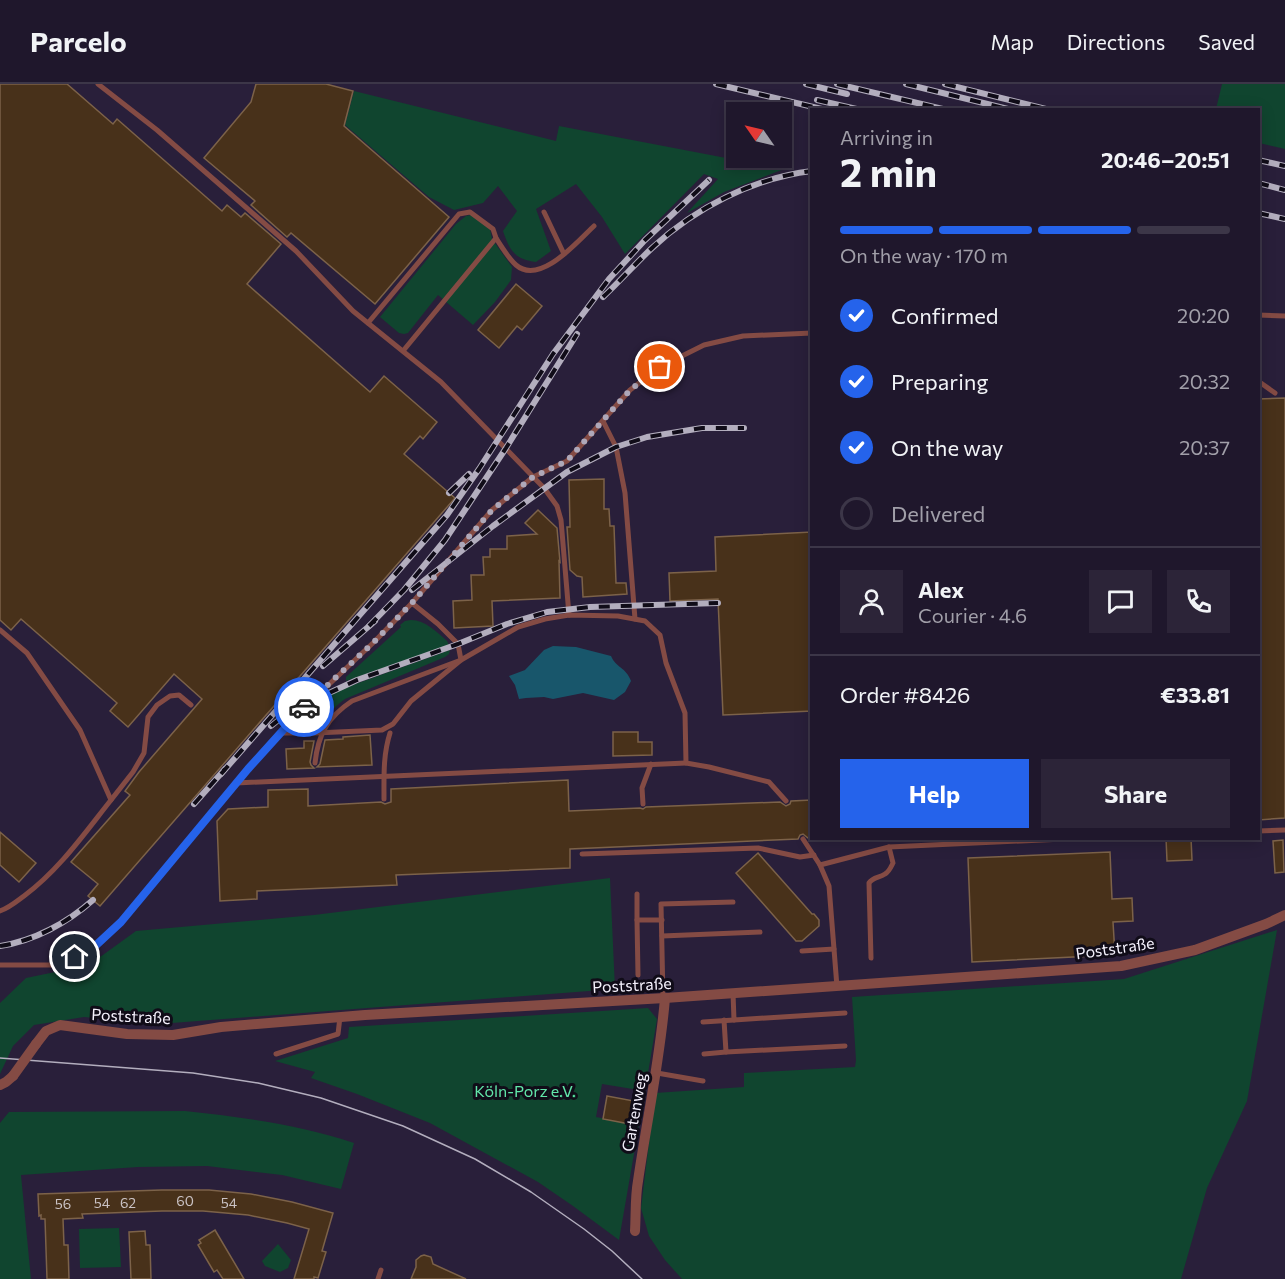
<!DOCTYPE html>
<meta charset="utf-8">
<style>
body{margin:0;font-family:Commissioner,sans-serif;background:#2c2438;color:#f1f3f6;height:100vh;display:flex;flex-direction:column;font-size:22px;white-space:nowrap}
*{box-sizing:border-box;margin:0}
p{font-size:20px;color:#a19fa9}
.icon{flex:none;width:33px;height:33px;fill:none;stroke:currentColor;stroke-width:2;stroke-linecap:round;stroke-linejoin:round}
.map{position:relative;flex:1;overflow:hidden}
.drawer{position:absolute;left:810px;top:24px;width:450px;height:732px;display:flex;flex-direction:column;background:#1f172c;border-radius:0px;box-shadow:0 3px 15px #0003,0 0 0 2px #3c3648}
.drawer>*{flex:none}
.needle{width:39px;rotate:304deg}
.fabs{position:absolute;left:726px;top:18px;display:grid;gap:12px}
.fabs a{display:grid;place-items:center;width:66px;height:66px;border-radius:0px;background:#1f172c;box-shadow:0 3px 15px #0003,0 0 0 2px #3c3648;font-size:30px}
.pin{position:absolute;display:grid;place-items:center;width:51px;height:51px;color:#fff;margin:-26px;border:3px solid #fff;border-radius:50%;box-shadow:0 2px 6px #0007}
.courier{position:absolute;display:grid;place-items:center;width:60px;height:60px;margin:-30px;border:4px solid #2563eb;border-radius:50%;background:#fff;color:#222;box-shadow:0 2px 8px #0007}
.summary em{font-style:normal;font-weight:700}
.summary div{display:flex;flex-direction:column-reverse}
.summary{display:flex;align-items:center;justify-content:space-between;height:102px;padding:0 30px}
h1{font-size:39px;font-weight:700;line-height:45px}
.bar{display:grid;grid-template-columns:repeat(4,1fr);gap:9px 6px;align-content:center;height:72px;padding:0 30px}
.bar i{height:8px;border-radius:4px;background:#3c3648}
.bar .active{background:#2563eb}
.bar p{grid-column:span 4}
.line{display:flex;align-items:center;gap:15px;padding:0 30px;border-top:2px solid #3c3648}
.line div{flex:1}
.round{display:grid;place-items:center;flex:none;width:63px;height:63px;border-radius:0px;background:#2c2438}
ol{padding:0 30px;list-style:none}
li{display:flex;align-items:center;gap:18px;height:66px}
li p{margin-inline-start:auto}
li .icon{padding:6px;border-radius:50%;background:#2563eb;color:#fff;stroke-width:4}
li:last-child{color:#a19fa9}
li i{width:33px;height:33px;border:3px solid #3c3648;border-radius:50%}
.cta{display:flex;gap:12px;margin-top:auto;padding:12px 30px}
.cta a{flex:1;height:69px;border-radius:0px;background:#2563eb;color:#fff;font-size:24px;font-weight:700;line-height:69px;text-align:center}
.cta a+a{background:#2c2438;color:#f1f3f6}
header{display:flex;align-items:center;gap:36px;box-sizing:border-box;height:84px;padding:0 30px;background:#1f172c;border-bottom:2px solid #3c3648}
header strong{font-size:28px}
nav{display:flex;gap:33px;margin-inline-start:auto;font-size:21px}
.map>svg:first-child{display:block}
</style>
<header>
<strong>Parcelo</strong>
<nav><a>Map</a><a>Directions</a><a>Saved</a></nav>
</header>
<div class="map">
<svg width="1285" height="1195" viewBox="0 0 1285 1195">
<rect width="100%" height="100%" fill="#291f3a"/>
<g fill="#10452f">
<polygon points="1222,0 1285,0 1285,65 1259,59 1258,26 1216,25"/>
<path d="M354 7 556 57 559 42 784 85 724 108 687 129 718 95 704 90 625 170 602 133 576 100 536 125 551 167 536 178C514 175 510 167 503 147L517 127 498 102 483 119 454 126 429 113 345 41Z"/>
<polygon points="471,131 490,145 492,155 512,183 511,196 495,218 473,241 438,211 408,249 404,250 399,249 380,233 456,140 466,132"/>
<path d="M411 536C425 536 437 548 447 557L449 561 346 597V593L401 543 400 541 405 537Z"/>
<path d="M450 566 449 570 445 573 345 615C334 623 327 631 319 642H304L302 635 304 631 325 611Z"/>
<polygon points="610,794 615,905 159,940 84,933 34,941 13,962 0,990 0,919 26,894 89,881 136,847 314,831"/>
<polygon points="1277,846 1247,1017 1207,1104 1181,1195 682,1195 665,1176 649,1152 641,1124 655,1009 744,1003 744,989 855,983 856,976 852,913 1124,895"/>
<polygon points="648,924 657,935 645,1007 602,1000 596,1033 639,1041 619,1156 573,1122 538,1098 430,1039 357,1010 311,994 315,988 275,977 348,954 349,943"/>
<path d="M185 1027C242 1033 299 1041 354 1059L341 1105 282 1091 207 1082 138 1083 21 1091 31 1195H0V1039L9 1028Z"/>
<polygon points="119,1144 121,1183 80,1184 79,1145"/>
<polygon points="278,1160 291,1176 288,1184 280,1188 265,1182 262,1177"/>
</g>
<path fill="#18566b" d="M553 562 576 563 611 572C616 584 626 583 631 597L625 608 614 616 583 609 553 615 544 613 526 614 519 615 515 601 509 592 525 586 544 566Z"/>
<g fill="#48311a" stroke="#7c6249" stroke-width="1.5">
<polygon points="0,0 67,0 113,40 117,35 222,127 227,121 241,133 245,129 281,160 247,200 370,308 384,292 437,338 423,355 420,352 404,370 455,414 100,822 88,812 98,800 71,778 130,711 125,707 139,688 202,615 174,590 128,643 110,627 117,619 21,535 11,546 0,536"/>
<polygon points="256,0 326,0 353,7 344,42 449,133 375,220 291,149 287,153 251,121 255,117 204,74 251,18"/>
<polygon points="516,200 542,222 522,246 517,242 499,264 478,246"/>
<polygon points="1285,314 1285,734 1258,736 1258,315"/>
<polygon points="604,395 604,425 609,425 610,442 614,442 616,499 626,499 627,510 583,513 582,493 577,492 570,486 567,443 570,443 569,396"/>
<polygon points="538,426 557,444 560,478 559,477 560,514 492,517 493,542 454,544 453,517 472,516 471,491 484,491 483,473 490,473 490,465 507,465 507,452 537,450 525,439"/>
<polygon points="812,448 812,627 723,631 718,515 670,517 669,489 716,487 715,453"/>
<polygon points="613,648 638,648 638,658 652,658 652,671 613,672"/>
<polygon points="370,651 372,681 317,683 320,680 325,656 343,655 343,653"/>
<polygon points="304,657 314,657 310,678 311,681 314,684 287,685 286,665 304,664"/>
<polygon points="568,696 569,727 640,724 643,725 646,723 780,718 786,722 790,720 791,717 812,716 812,754 808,754 803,750 800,751 798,755 570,765 570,784 396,791 397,801 257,807 257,815 220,817 217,737 228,725 268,723 268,706 308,705 308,722 381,718 385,720 391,718 391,705"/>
<polygon points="0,748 36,779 19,798 0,781"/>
<polygon points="1166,754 1191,754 1192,776 1167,777"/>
<polygon points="1283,756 1284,788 1275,789 1273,757"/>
<polygon points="1110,768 1112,815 1132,814 1133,837 1113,838 1115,871 972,878 968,774"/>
<polygon points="758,769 812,830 814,830 819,836 819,842 802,857 796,857 736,789"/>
<polygon points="607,1012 634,1017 630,1040 603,1035"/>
<polygon points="162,1106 209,1106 251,1110 292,1118 333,1129 322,1167 326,1168 318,1194 314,1193 314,1195 294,1195 309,1145 287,1139 248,1131 203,1127 162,1127 82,1130 83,1134 63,1135 64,1161 68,1161 69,1195 47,1195 45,1135 41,1135 41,1131 39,1132 38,1110"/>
<polygon points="215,1146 244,1195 223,1195 217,1186 214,1188 198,1161 201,1159 199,1156"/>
<polygon points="145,1147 146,1161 150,1161 151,1195 131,1195 129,1148"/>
<polygon points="424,1171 431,1173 433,1180 466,1195 411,1195 416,1183 416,1176 421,1172"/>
</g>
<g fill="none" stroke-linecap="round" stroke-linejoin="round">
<g stroke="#844b44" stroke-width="5">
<polyline points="98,0 157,46 296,167 353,227 441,298 544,404 557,422 561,436 569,531"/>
<polyline points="544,128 564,170"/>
<path d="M496 154C501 162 509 175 516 181 540 202 578 157 594 142"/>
<polyline points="1258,231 1285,232"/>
<polyline points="368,239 459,130 470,128 493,145 496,154 403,267"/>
<polyline points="1258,297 1275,309"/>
<polyline points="603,337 616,363 625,409 635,535"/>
<path d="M0 546 27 569 80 646 111 716C84 750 59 786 24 812 16 818 9 824 0 827"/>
<polyline points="280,649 315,649 382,646 393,640 411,617 461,576 458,560 438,540 412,519"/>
<path d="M315 679C318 650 328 633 352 617L461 576 518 543 545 535 569 531 618 532 645 537 660 551 666 579 685 629 686 679 709 683 769 698 786 717"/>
<polyline points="236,699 686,679"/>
<polyline points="111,716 133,688 144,669 148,633 157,621 170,612 179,611 191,621"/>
<polyline points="643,720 642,704 651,680"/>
<polyline points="1258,747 1285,746"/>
<polyline points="803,755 820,781 829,802 837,903"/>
<polyline points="582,770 758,764 800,773 814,771"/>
<polyline points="820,781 889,763 1085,754"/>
<polyline points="637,810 637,836"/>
<polyline points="662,852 760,848"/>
<polyline points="802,867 834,865"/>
<path d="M871 874 869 799C873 793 879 794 885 790 889 788 891 783 893 779L889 763"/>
<polyline points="0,881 58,881 93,864 121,838 248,685 305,623 374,558 412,519 492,426 533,393 567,377 630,306 660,283 704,261 743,252 812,249"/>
<polyline points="638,891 637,836 662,836"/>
<polyline points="733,909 734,936 845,929"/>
<polyline points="663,914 661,820 733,818"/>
<polyline points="724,936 726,968 845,962"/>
<polyline points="703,938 734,936"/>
<polyline points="276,970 338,950 340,933"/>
<polyline points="704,970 726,968"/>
<polyline points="657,989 703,997"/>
<polyline points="378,1195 381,1186"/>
</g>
<g stroke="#844b44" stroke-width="10">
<polyline points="36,960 46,947 60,941 127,950 173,951 221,943 365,931 665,914 1121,882 1195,866 1266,840 1285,831"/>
<polyline points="0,1001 6,998 13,992"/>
<path d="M635 1147C636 1131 635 1113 638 1097 647 1035 660 976 665 914"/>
</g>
<polyline stroke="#b3aebe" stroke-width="1.5" points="0,974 193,989 258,999 321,1014 403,1042 475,1075 531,1108 584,1145 612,1167 642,1195"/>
<g stroke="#b3aebe" stroke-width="6">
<g id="rail">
<polyline points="716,0 826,26"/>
<polyline points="806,0 847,10"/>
<polyline points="837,0 947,26"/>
<polyline points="906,0 1012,26"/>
<polyline points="945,0 1050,26"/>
<polyline points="817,16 861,26"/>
<polyline points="1258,76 1285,82"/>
<polyline points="1258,99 1285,106"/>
<polyline points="1258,129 1285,135"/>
<path d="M603 213C620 197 635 180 652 164 695 124 753 94 812 87"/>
<polyline points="449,409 469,390"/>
<polyline points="412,506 493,442 567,388 616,363 647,353 702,344 744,344"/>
<polyline points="369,542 404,506 445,456 506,364 577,250"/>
<polyline points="323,582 375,537"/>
<polyline points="271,642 290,627 357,596 458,560 507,540 547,528 590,523 718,519"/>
<polyline points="221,690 447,431 479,385 553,270 609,195 645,156 709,96"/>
<polyline points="194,720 225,685"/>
<path d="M0 862C34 857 67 839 93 816"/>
</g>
</g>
<use href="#rail" stroke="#100c18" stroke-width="4" stroke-dasharray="11" stroke-linecap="butt"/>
<path stroke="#844b44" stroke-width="5" d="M384 715C384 692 383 671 390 649"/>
<polyline stroke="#844b44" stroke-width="10" points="13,992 36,960"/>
</g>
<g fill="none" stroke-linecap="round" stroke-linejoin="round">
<polyline stroke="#aea8b9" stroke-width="6" stroke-dasharray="0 10.8" points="304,623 374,558 412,519 492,426 533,393 567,377 630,306 660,283"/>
<polyline stroke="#2563eb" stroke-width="8" points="75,873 93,864 121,838 248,685 304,623"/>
</g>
<g text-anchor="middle" stroke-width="6" stroke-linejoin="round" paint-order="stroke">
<g font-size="14" fill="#cac2c4">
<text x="185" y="1122">60</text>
<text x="102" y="1124">54</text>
<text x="128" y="1124">62</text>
<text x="229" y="1124">54</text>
<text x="63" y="1125">56</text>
</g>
<g font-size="16" fill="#f5f2fd" stroke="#100c18">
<text transform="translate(1115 864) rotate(-8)" y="6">Poststraße</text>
<text transform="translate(632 901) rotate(-3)" y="6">Poststraße</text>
<text transform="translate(131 932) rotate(3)" y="6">Poststraße</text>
<text transform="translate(634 1028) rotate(-80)" y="6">Gartenweg</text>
</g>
<g font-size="16" fill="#61e6a9" stroke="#100c18">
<text x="525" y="1013">Köln-Porz e.V.</text>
</g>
</g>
</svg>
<div class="fabs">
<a><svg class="needle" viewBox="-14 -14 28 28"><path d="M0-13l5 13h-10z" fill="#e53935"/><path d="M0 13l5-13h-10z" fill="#a19fa9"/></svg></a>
</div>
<div class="pin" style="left:660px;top:283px;background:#ea580c"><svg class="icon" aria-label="bag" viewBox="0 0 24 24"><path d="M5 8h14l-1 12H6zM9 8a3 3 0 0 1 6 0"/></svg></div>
<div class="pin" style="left:75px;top:873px;background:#1f2937"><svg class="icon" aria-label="home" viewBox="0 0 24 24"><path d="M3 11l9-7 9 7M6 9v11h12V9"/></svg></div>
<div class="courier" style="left:304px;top:623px"><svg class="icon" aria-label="car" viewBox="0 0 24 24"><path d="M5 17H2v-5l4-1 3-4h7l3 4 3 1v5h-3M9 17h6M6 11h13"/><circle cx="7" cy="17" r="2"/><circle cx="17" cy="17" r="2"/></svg></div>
<section class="drawer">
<div class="summary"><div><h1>2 min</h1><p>Arriving in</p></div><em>20:46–20:51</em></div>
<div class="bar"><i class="active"></i><i class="active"></i><i class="active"></i><i></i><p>On the way · 170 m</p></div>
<ol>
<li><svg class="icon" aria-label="check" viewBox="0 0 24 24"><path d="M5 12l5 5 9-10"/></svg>Confirmed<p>20:20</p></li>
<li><svg class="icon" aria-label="check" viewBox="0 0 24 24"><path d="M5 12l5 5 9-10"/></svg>Preparing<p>20:32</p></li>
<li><svg class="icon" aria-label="check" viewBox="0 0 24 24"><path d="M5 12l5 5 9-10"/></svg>On the way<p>20:37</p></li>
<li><i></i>Delivered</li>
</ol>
<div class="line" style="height:108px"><a class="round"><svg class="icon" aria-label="person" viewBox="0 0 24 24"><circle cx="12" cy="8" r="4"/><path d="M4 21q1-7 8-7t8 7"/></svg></a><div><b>Alex</b><p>Courier · 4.6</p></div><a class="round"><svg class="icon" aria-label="chat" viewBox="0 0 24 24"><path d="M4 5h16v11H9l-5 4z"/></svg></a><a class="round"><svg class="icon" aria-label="phone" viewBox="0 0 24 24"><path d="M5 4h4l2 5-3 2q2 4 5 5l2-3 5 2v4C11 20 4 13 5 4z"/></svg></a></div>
<div class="line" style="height:78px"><div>Order #8426</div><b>€33.81</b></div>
<div class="cta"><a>Help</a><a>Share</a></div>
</section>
</div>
